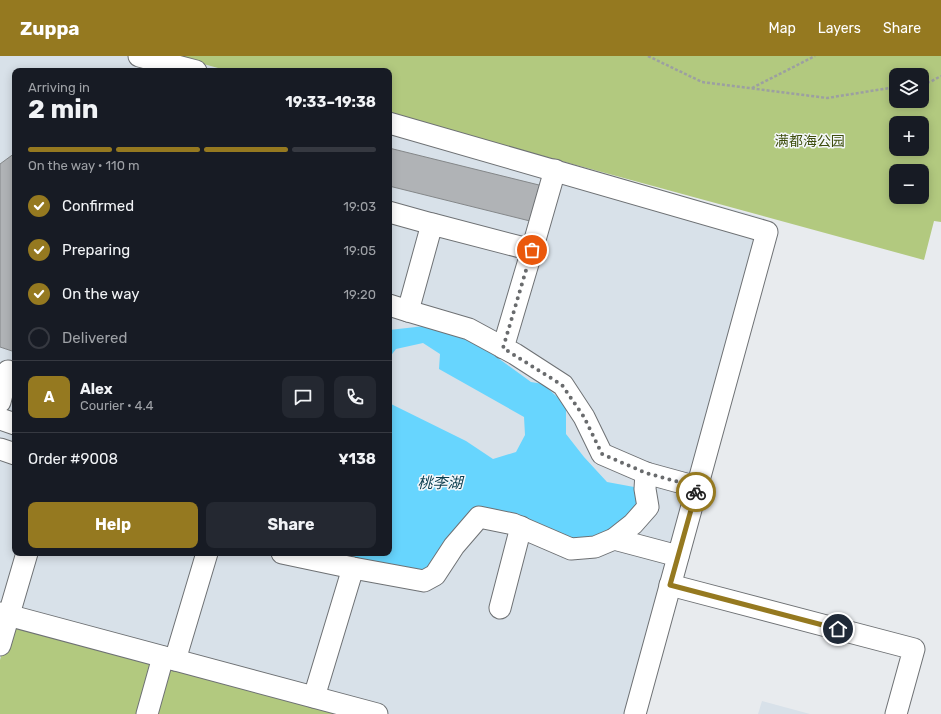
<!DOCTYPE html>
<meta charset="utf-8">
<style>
body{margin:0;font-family:Rubik,"Noto Sans SC",sans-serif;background:#242831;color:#f1f3f6;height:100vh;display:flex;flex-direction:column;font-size:15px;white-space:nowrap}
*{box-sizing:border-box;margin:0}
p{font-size:13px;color:#9ea1a6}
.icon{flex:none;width:22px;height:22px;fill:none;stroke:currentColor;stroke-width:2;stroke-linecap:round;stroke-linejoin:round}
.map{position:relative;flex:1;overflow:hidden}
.sheet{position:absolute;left:12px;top:12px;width:380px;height:488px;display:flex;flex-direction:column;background:#171b24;border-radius:8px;box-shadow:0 2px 10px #0003}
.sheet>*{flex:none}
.buttons{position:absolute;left:889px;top:12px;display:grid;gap:8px}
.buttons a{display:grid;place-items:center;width:40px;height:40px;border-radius:8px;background:#171b24;box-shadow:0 2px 10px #0003;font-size:20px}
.pin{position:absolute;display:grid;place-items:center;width:34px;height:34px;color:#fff;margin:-17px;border:2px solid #fff;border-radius:50%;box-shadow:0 1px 4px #0007}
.courier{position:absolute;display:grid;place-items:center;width:40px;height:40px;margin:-20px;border:3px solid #957920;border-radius:50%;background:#fff;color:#222;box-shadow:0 1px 5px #0007}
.head em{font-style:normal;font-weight:700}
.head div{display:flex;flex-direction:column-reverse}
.head{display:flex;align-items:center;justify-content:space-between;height:68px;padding:0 16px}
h1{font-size:26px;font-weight:700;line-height:30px}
.bar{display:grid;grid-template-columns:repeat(4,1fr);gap:6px 4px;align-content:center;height:48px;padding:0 16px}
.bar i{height:5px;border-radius:3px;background:#363941}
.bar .active{background:#957920}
.bar p{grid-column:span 4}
.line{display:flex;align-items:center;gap:10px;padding:0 16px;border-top:1px solid #363941}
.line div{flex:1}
.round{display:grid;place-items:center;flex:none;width:42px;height:42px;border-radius:8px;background:#242831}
ol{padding:0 16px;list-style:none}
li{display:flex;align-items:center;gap:12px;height:44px}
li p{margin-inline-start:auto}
li .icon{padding:4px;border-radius:50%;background:#957920;color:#fff;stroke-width:4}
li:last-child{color:#9ea1a6}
li i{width:22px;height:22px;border:2px solid #363941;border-radius:50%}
.button{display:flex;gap:8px;margin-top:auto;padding:8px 16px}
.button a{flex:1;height:46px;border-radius:8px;background:#957920;color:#fff;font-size:16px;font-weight:700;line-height:46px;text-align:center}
.button a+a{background:#242831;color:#f1f3f6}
header{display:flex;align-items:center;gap:24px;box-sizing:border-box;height:56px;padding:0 20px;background:#957920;color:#fff}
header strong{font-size:19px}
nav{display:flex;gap:22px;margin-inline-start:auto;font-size:14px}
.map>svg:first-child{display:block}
</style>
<header>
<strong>Zuppa</strong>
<nav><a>Map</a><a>Layers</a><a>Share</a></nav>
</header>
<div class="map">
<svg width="941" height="658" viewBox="0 0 941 658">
<rect width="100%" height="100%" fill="#e8ebee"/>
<g fill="#d8e1e9">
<polygon points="0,0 174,0 229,15 15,15 15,497 389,497 389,59 764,162 630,657 633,658 0,658"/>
<polygon points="762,645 810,658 758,658"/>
</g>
<g fill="#b2c97f" fill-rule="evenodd">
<path d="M174 0H941V166L934 165 924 204 389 58V15H229ZM896 19H922V45H896ZM896 67H922V93H896ZM896 115H922V141H896Z"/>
<polygon points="10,569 345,658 0,658 0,604"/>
</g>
<polygon fill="#67d5fe" points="425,270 462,276 531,326 543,328 566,349 566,378 584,401 607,426 645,433 648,451 593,488 473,462 420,519 317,497 389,497 389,347 466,385 493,403 516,396 525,379 524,361 439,313 440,298 423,287 396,293 389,302 389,274"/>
<g fill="#b0b3b6" stroke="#848789">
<polygon points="389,92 543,130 534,166 389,130"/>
<polygon points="15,97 15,296 0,291 0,108"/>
</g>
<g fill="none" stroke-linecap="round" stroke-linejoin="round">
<g stroke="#6e7174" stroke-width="23">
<g id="minor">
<polyline points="139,0 196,15"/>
<polyline points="389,67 767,176 635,658"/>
<polyline points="389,156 432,168"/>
<polyline points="532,194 555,114"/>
<polyline points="389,249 408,255"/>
<polyline points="503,292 532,194 432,168 408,255 469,273 515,298 563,329 584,361 602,398 646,417 697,431"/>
<polyline points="0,346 8,315"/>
<polyline points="0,363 15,368"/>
<polyline points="0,393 15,398"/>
<polyline points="614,483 678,500"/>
<polyline points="282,497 353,512 424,525 435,519 454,490 479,461 513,468 571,493 595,491 614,483 633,468 648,451 645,433 646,417"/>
<polyline points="670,529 914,593 896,658"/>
<polyline points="500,552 521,471"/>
<polyline points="0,557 377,658"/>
<polyline points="0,589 27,497"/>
<polyline points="175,604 207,497"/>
<polyline points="314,641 353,512"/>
<polyline points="147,658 163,601"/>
</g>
</g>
<g stroke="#9c9fa1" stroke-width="2.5" stroke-dasharray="3 2" stroke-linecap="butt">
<polyline points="648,0 702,26 827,42 896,31"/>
<polyline points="922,27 930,26 941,20"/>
<polyline points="752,32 815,0"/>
</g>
<use href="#minor" stroke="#fff" stroke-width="21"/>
</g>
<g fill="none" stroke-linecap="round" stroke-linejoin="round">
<polyline stroke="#696b6d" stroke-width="4" stroke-dasharray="0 7.2" points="532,194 503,292 562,329 584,361 602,398 646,417 697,431 696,436"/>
<polyline stroke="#957920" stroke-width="5" points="696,436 670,529 838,573"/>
</g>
<g text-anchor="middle" stroke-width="3" stroke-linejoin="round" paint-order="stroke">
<g font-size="14" fill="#3d4d0d" stroke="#f5f8fb">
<text x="810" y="90">满都海公园</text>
</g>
<g font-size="15" font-style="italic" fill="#0a3d4e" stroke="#f5f8fb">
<text x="440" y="432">桃李湖</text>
</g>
</g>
</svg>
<div class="buttons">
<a><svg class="icon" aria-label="layers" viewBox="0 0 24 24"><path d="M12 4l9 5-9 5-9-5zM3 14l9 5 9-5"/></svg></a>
<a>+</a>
<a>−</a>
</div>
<div class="pin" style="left:532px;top:194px;background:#ea580c"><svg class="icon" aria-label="bag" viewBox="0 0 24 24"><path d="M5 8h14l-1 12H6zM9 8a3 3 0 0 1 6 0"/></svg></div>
<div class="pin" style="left:838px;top:573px;background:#1f2937"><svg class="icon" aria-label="home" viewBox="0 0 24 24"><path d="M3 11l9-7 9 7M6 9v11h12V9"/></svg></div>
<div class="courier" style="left:696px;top:436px"><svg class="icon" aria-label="bike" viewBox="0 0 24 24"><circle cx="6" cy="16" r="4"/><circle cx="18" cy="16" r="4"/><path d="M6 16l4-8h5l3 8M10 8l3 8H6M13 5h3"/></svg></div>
<section class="sheet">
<div class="head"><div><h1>2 min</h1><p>Arriving in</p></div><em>19:33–19:38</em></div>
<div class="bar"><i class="active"></i><i class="active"></i><i class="active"></i><i></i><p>On the way · 110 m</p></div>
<ol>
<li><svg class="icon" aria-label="check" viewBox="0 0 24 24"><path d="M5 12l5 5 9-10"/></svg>Confirmed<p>19:03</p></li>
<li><svg class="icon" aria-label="check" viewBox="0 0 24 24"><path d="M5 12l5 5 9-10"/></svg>Preparing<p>19:05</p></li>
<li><svg class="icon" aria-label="check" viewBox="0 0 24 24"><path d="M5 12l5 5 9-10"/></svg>On the way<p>19:20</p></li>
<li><i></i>Delivered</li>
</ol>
<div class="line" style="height:72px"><b class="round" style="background:#957920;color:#fff">A</b><div><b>Alex</b><p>Courier · 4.4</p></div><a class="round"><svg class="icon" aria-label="chat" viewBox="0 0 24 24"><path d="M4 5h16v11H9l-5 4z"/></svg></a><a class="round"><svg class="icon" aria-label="phone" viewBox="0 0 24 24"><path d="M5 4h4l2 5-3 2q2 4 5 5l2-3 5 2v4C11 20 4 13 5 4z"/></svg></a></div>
<div class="line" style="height:52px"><div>Order #9008</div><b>¥138</b></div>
<div class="button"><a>Help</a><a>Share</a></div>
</section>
</div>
